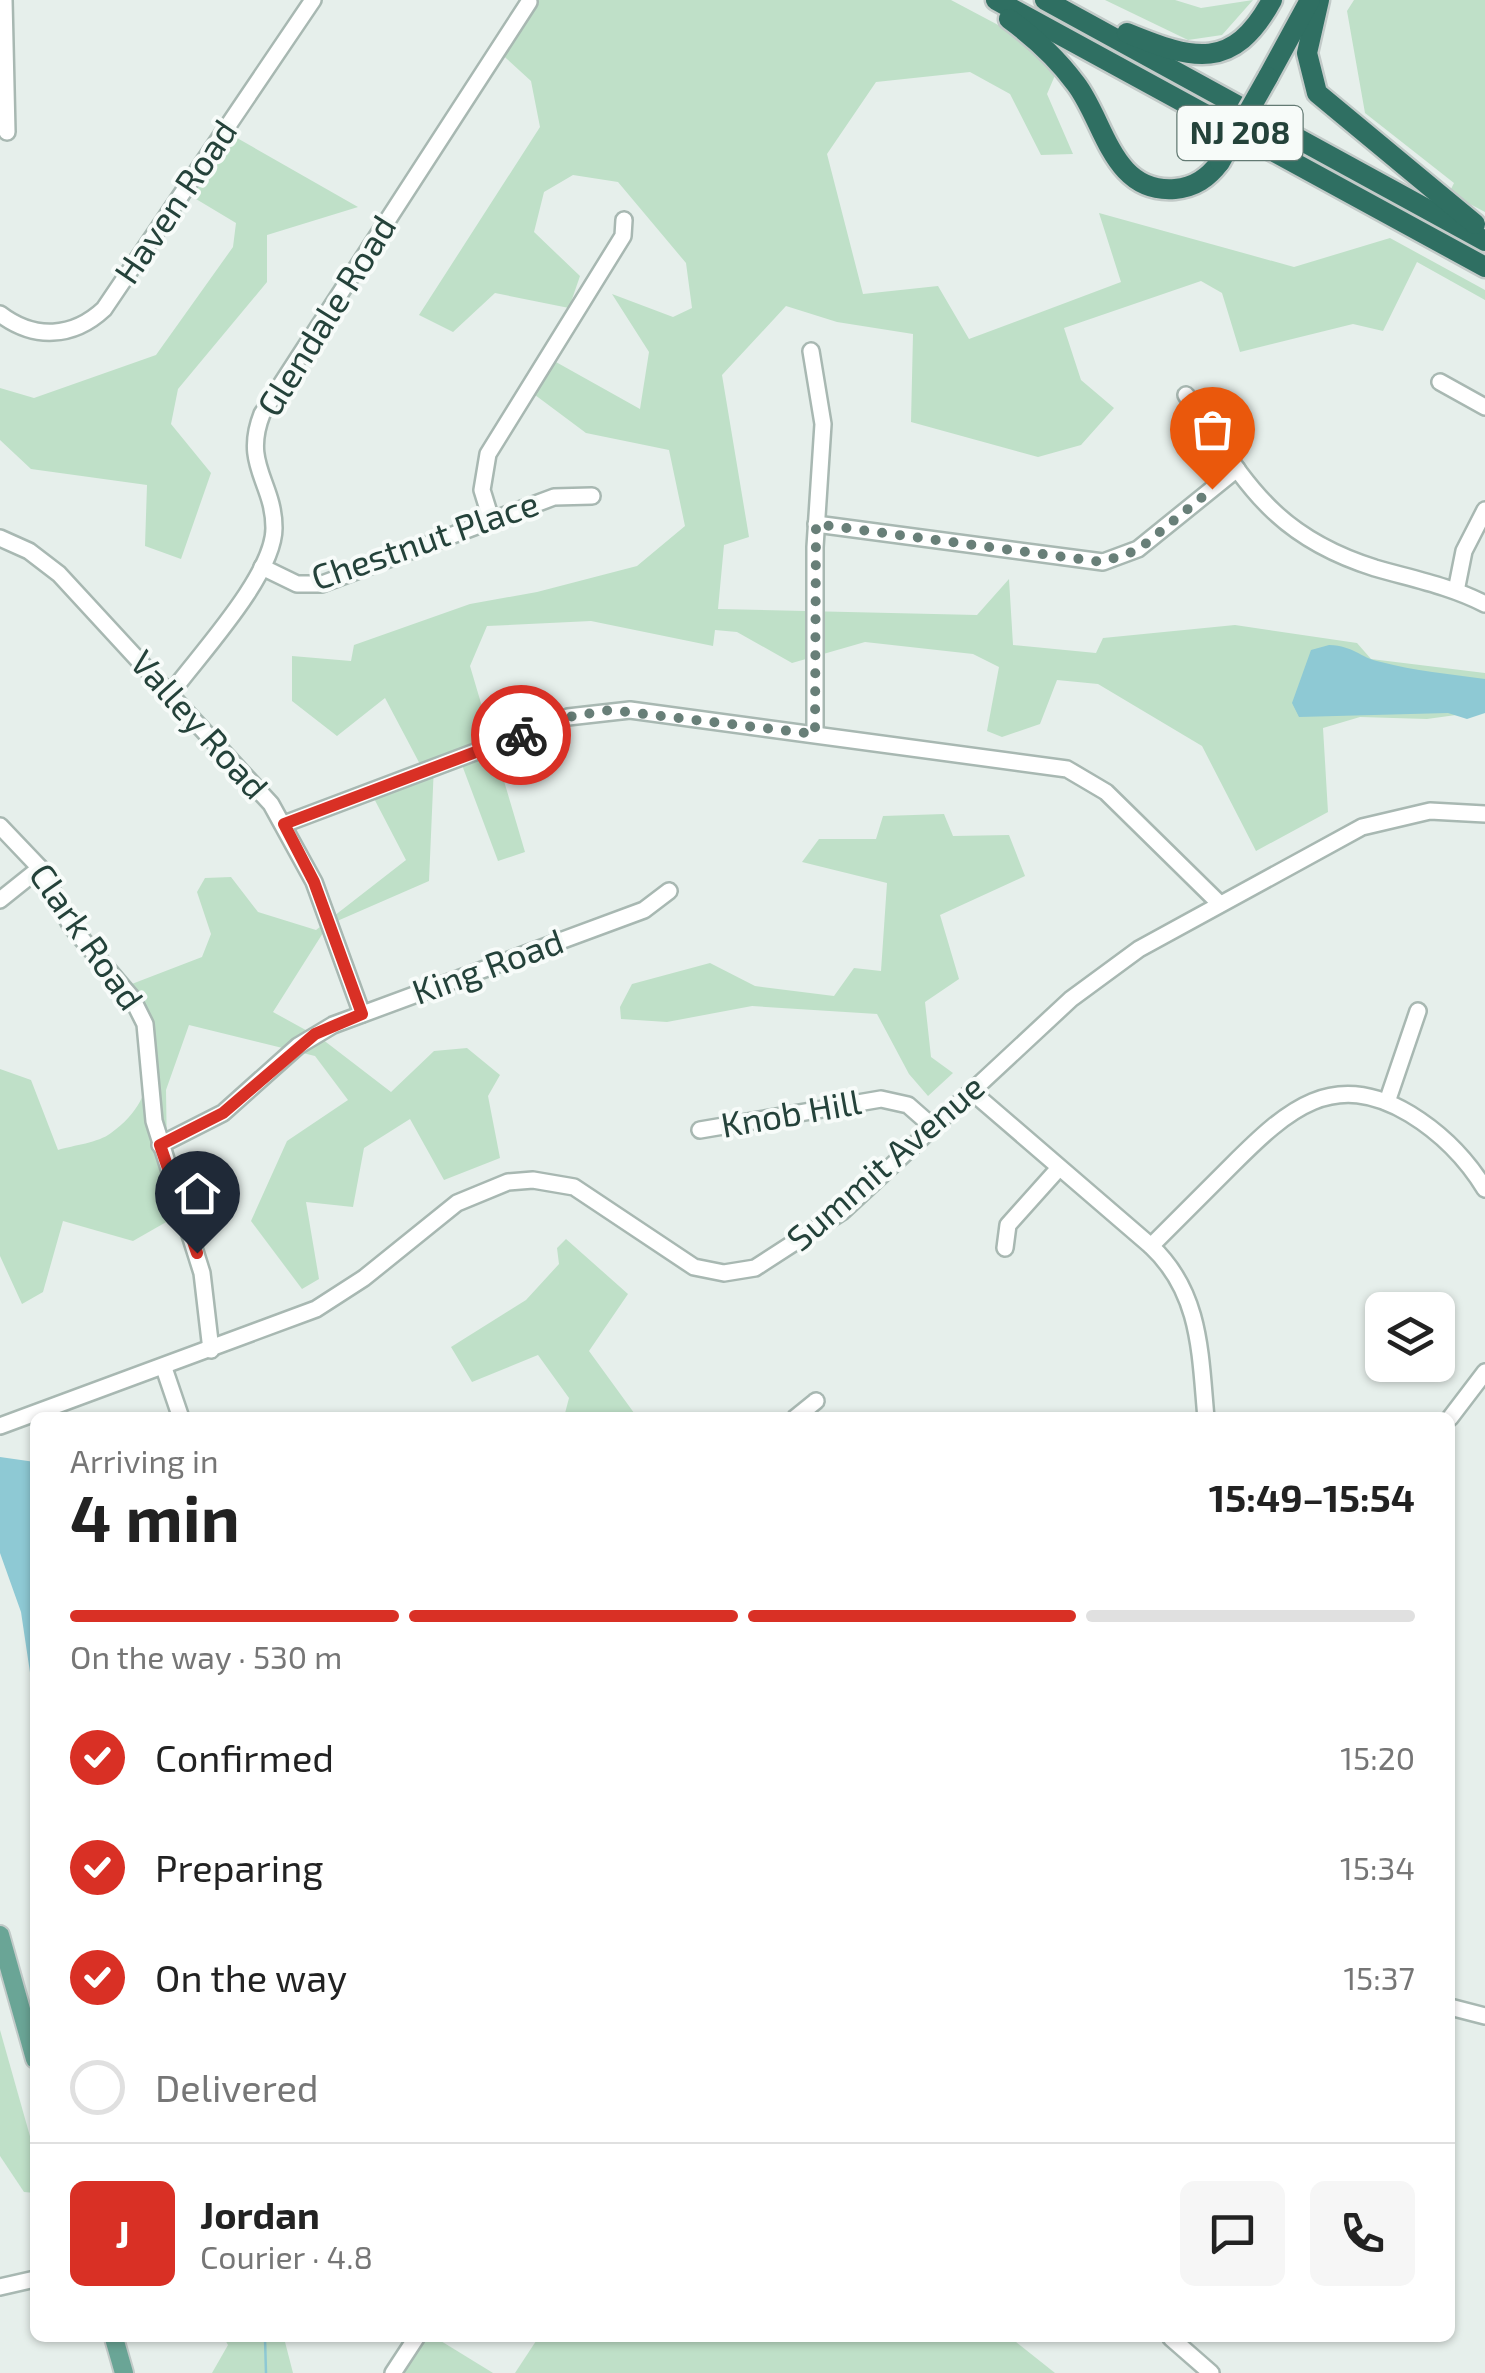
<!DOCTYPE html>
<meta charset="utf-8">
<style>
body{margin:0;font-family:"Exo 2",sans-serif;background:#f6f6f6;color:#222;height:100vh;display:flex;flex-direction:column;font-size:38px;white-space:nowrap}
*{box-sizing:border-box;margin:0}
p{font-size:32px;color:#767676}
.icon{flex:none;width:55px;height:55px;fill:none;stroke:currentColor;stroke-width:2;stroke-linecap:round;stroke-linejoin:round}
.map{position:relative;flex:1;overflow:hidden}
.drawer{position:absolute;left:30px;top:1412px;width:1425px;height:930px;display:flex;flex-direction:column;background:#fff;border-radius:15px;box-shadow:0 2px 8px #0004}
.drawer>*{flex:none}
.buttons{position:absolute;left:1365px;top:1292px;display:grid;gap:20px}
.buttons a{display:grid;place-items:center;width:90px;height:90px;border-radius:15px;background:#fff;box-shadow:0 2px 8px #0004;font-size:50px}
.pin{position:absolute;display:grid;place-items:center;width:85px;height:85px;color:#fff;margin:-102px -42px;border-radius:50% 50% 50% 0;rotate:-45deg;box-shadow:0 0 10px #0007}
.pin .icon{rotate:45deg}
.courier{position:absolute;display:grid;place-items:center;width:100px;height:100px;margin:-50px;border:8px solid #d93025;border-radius:50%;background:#fff;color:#222;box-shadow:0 2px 12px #0007}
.overview em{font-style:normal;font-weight:700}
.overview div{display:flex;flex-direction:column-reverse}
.overview{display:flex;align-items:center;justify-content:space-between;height:170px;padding:0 40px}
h1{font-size:65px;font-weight:700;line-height:75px}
.bar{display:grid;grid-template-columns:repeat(4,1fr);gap:15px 10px;align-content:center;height:120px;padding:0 40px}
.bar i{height:12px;border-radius:8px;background:#e0e0e0}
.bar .current{background:#d93025}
.bar p{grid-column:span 4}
.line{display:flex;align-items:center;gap:25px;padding:0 40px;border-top:2px solid #e0e0e0}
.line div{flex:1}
.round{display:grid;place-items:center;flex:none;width:105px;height:105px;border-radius:15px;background:#f6f6f6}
ol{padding:0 40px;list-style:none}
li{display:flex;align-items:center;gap:30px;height:110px}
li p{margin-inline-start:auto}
li .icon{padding:10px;border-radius:50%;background:#d93025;color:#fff;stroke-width:4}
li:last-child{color:#767676}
li i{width:55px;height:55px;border:5px solid #e0e0e0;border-radius:50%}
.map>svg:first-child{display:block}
</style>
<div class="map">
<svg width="1485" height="2373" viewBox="0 0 1485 2373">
<rect width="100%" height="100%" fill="#e6efeb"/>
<g fill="#bfe0c8">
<path d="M528 0H951L1062 59 1047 94 1073 154 1041 155 1010 94 970 72 876 82 827 154 863 294 938 286 969 339 1121 282 1099 213 1294 267 1390 238 1485 290V300L1417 262 1383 331 1353 324 1240 352 1222 293 1201 281 1064 328 1081 380 1114 408 1081 445 1038 457 911 422 913 334 837 322 786 306 722 375 749 537 724 545 718 609 977 615 1009 579 1013 645 1096 653 1103 638 1235 625 1357 643 1371 659 1485 673V711L1427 719 1360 717 1323 728 1328 812 1256 851 1202 746 1098 684 1057 680 1040 724 1002 737 987 731 999 667 973 654 865 642 792 663 737 632 715 630 713 646 591 621 487 626 470 666 525 852 498 861 459 757 434 765 429 881 328 925 273 1012 322 1039 391 1092 434 1051 467 1048 500 1075 488 1096 500 1158 444 1180 410 1119 364 1148 353 1207 306 1202 319 1279 302 1289 251 1221 287 1141 348 1100 315 1056 189 1025 166 1090 168 1221 133 1241 63 1221 43 1292 22 1304 0 1256V1069L31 1080 58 1150C74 1145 98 1143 111 1133 168 1092 149 1040 124 987L202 957 211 934 197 892 205 878 231 877 258 912 316 930 406 860 367 785 422 768 385 698 337 736 292 701V656L351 661 354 645 470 604 537 592 637 566 685 526 669 450 586 433 523 386 547 357 640 409 649 352 612 294 673 317 692 308 686 263 618 182 573 175 544 192 534 232 580 276 569 308 495 293 453 332 419 315 540 127 531 81 497 50Z"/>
<polygon points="1105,0 1175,0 1201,8 1253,0 1222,35 1188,40"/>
<polygon points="1354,0 1485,0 1485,212 1449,193 1454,183 1365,113 1347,11"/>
<polygon points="223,130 358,207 267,235 267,282 178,389 171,424 211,473 181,559 145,546 147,485 31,469 0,440 0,388 34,398 156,355 233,247 236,223 181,190"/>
<polygon points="944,814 953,836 1009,835 1025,876 940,915 959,979 925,1002 931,1057 953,1073 928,1096 909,1074 877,1014 752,1006 667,1022 621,1019 620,1007 632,984 710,963 755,986 834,996 854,968 881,971 887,883 802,862 819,839 876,839 883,816"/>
<polygon points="566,1239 628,1294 589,1351 637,1417 564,1417 569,1398 538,1355 472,1382 451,1347 526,1300 559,1264 557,1248"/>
<polygon points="0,2030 35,2154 35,2193 24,2192 0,2156"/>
<polygon points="224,2338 284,2338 293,2373 212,2373 228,2345"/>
<polygon points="413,2338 436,2338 493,2373 384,2373"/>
<polygon points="538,2338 1011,2338 1055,2373 515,2373"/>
</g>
<g fill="#8ec9d4">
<path d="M1329 645C1355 646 1358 657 1381 662 1414 671 1450 674 1485 679V713L1467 719 1448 713 1299 717 1292 703 1311 650Z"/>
<polygon points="0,1457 35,1462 35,1487 31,1489 35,1502 35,1706 21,1612 0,1553"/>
</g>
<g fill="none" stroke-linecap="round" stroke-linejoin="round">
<polyline stroke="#8ec9d4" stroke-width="2.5" points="265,2338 266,2373"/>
<g stroke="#a8b8b2" stroke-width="20">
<g id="minor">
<polyline points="4,0 7,132"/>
<path d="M0 314C34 340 73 338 104 309L313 0"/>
<polyline points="811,351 823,424 815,547 815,734"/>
<polyline points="1440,382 1485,407"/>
<path d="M1186 395C1245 480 1270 535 1375 568 1413 579 1450 586 1485 604"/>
<polyline points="491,519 482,490 488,454 623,236 624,220"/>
<polyline points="816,524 1103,562 1138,549 1237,469"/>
<polyline points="0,538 29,551 59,574 271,804 314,882 362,1014"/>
<polyline points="262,567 297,584 322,584 554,497 592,496"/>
<polyline points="1456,591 1464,551 1485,510"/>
<path d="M171 693C200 654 274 575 274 528 274 482 242 465 262 414L529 2"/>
<polyline points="284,824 568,717 630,710 1067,769 1106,792 1220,904"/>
<polyline points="0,826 40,868 71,926 132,998 145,1024 154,1121 202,1273 211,1350"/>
<polyline points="0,900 40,868"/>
<path d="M971 1091 1151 1246C1201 1293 1200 1353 1206 1418"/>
<polyline points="1387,1102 1418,1011"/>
<polyline points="700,1130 881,1099 908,1105 933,1127"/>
<polyline points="160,1145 223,1113 298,1046 333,1025 644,910 669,891"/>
<path d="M1151 1246C1178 1219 1205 1192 1232 1165 1287 1110 1333 1068 1410 1114 1441 1133 1466 1158 1485 1189"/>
<polyline points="1005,1248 1008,1225 1059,1168"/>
<polyline points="164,1368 181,1418"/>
<polyline points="795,1418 816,1401"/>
<polyline points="1450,1418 1485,1372"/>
<polyline points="0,1426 316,1309 364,1278 457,1203 508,1182 533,1180 574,1187 694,1267 724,1273 755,1268 843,1211 1071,999 1139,949 1362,827 1430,811 1485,814"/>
<polyline points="1450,2007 1485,2016"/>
<polyline points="0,2287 35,2279"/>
<polyline points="1171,2338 1211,2373"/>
<polyline points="393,2373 416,2338"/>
</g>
</g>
<g stroke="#c2cac8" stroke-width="22">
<g id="major">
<polyline points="0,1935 35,2059"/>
<polyline points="114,2338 124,2373"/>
</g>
</g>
<g stroke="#c2cac8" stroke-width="25">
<g id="highway">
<polyline points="996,0 1485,267"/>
<polyline points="1045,0 1485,241"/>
<polyline points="1319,0 1307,53 1317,93 1475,224"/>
<path d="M1009 19C1035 38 1057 58 1076 84 1105 122 1112 194 1175 189 1195 187 1208 178 1220 162"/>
<path d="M1127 33C1193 60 1233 72 1272 0"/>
<polyline points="1268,77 1310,0"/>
</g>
</g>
<use href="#minor" stroke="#fff" stroke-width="15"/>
<use href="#major" stroke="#6aa596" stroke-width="18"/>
<use href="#highway" stroke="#2f6f62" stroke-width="20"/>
<g stroke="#c2cac8" stroke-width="25" stroke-linecap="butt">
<polyline id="highway-bridge" points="1220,162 1268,77"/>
</g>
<use href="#highway-bridge" stroke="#2f6f62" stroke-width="20"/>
</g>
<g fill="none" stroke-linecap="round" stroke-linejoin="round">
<polyline stroke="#687f78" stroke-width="10" stroke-dasharray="0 18" points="521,735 568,717 610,710 815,734 816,524 1102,562 1138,550 1212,489"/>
<polyline stroke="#d93025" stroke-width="12" points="197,1253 160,1145 223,1113 315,1034 362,1014 314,882 284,824 521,735"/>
</g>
<g text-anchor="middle" stroke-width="8" stroke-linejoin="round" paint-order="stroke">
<rect fill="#f7fbf9" stroke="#637a73" stroke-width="2.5" x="1177.5" y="106" width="125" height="54" rx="8"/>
<g font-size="32" font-weight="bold" fill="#24423a">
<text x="1240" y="144">NJ 208</text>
</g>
<g font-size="35" fill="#24423a" stroke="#f7fbf9">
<text transform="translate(176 202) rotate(-56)" y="12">Haven Road</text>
<text transform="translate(327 316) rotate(-58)" y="12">Glendale Road</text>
<text transform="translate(425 541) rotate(-19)" y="12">Chestnut Place</text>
<text transform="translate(199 725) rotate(48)" y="12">Valley Road</text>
<text transform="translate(86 937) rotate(55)" y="12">Clark Road</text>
<text transform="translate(488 967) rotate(-20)" y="12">King Road</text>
<text transform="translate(791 1114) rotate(-10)" y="12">Knob Hill</text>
<text transform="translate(886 1163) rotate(-41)" y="12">Summit Avenue</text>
</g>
</g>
</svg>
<div class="buttons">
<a><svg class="icon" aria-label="layers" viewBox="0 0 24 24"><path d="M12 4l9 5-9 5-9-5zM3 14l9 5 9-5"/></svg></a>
</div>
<div class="pin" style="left:1212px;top:489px;background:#ea580c"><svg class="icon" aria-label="bag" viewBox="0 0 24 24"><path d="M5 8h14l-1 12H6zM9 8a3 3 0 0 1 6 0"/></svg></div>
<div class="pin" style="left:197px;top:1253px;background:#1f2937"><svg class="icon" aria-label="home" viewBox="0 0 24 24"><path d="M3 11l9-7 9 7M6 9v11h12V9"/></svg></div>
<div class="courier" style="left:521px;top:735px"><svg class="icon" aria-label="bike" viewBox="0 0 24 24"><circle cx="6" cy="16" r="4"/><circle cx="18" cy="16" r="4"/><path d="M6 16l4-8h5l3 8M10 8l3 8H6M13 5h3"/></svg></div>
<section class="drawer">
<div class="overview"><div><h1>4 min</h1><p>Arriving in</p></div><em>15:49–15:54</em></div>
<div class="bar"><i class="current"></i><i class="current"></i><i class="current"></i><i></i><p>On the way · 530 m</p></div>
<ol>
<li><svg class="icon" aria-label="check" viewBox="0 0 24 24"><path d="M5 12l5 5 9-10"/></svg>Confirmed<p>15:20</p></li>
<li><svg class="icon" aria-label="check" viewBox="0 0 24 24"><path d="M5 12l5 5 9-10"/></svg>Preparing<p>15:34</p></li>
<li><svg class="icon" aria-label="check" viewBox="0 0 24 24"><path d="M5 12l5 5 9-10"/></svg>On the way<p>15:37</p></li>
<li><i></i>Delivered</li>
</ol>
<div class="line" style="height:180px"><b class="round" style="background:#d93025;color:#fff">J</b><div><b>Jordan</b><p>Courier · 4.8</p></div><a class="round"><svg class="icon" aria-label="chat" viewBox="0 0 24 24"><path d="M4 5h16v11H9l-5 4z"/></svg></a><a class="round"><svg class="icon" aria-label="phone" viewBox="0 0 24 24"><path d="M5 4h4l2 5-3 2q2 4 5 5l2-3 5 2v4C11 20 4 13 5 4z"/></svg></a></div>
</section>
</div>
